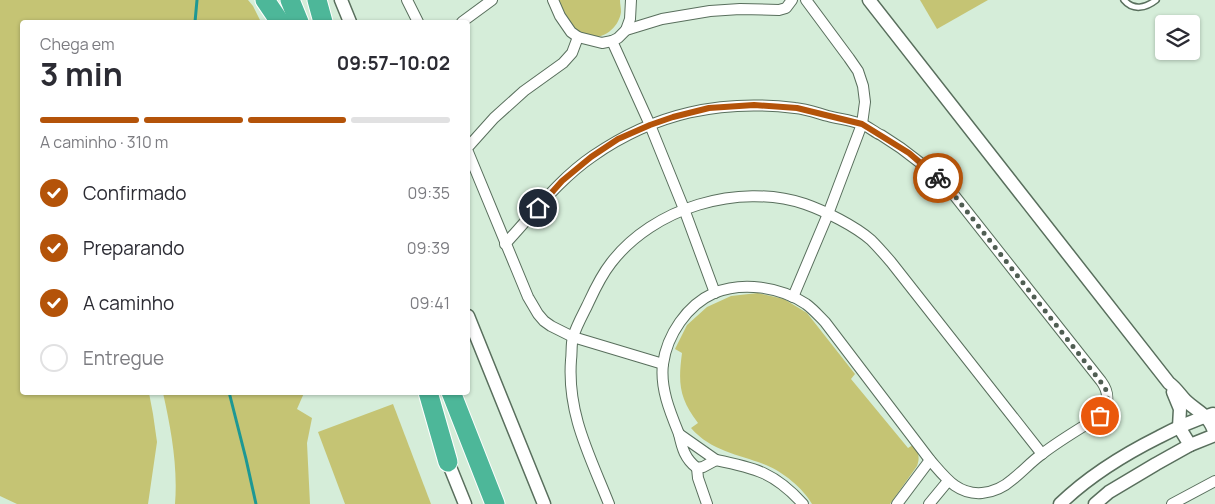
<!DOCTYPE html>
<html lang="pt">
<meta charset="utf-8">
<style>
body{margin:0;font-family:Manrope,sans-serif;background:#f2f2f3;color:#2b2b33;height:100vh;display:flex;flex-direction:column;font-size:19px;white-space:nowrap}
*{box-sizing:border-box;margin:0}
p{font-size:16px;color:#7c7c81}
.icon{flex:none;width:28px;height:28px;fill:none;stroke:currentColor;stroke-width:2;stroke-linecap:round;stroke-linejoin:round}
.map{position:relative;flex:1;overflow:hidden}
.sheet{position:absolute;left:20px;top:20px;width:450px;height:375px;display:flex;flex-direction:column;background:#fff;border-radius:5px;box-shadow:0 1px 4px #0004}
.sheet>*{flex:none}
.buttons{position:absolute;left:1155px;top:15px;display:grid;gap:10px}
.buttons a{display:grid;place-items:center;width:45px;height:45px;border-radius:5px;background:#fff;box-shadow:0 1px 4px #0004;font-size:25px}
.pin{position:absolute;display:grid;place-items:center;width:42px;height:42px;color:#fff;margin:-21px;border:2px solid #fff;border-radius:50%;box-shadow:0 1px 5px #0007}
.courier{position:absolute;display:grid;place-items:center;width:50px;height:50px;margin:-25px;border:4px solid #b45309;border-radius:50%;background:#fff;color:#222;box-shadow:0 1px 6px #0007}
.head em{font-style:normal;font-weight:700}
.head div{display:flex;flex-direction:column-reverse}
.head{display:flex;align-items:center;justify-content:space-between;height:85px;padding:0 20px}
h1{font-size:32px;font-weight:700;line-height:38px}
.bar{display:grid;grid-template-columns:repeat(4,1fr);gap:8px 5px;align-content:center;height:60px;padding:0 20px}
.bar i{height:6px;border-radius:4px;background:#e1e1e2}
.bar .current{background:#b45309}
.bar p{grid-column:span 4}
ol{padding:0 20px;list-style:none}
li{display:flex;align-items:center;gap:15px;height:55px}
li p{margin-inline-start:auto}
li .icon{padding:5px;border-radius:50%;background:#b45309;color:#fff;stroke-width:4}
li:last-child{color:#7c7c81}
li i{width:28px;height:28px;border:2px solid #e1e1e2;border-radius:50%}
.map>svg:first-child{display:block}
</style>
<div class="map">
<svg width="1215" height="504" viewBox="0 0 1215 504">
<rect width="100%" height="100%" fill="#d5edd9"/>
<g fill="#c5c474">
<polygon points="0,0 248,0 253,6 261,22 22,22 22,392 149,393 153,414 157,442 148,504 17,504 0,496"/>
<path d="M557 0H620C620 4 621 8 621 12 619 27 604 40 588 37 583 36 578 33 573 31Z"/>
<polygon points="920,0 988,0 937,29"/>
<path d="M758 293 784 299 807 313 855 374 851 379 908 448 913 445C919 452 920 458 917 466L890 504H812C803 488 783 472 766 465 739 454 712 452 691 428L698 423C679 398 678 383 682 353L675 349 687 325 707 307 731 296Z"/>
<path d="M163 393H304L297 409 312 418 307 443 310 504H175C178 466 171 429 163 393Z"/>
<polygon points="393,404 431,504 345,504 318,432"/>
</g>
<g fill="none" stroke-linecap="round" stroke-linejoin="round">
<g stroke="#1d9894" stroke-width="3">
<polyline points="195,22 197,0"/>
<polyline points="229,392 246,459 256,504"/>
</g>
<g stroke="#596f5d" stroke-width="8">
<path id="service" d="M1124 0C1133 11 1146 8 1156 0"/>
</g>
<g stroke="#596f5d" stroke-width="12">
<g id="minor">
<polyline points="407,0 418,22"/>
<polyline points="553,0 560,16 571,32 578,37 602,43 612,41 618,38 626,30 662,19 710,11 740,9 779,10 786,8 792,0"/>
<polyline points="462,22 492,0"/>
<polyline points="626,30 630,19 631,0"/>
<polyline points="612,41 650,125 684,209 715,293"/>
<polyline points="468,147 494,118 524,91 563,63 572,53 578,37"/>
<polyline points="468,152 528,297 538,314 544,321 551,326 573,337 663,364"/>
<path d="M505 244C533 214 559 179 593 156 655 113 721 99 795 108 806 109 817 113 828 116 839 119 850 120 861 124 868 126 874 132 881 135 909 152 932 171 954 195L1101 381C1110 393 1109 405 1100 416 1081 428 1060 440 1042 454 1032 461 1023 471 1013 479 1004 487 994 492 982 493 957 495 945 477 930 460L825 322C819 316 813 309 806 304 780 287 743 281 714 293 687 305 667 335 663 364 660 388 670 412 679 434"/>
<polyline points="793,297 828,214 862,124 865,102 863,86 858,71 849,58 806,0"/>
<path d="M679 434 716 460 703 467 697 468C685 459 682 448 679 434Z"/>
<path d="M716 460C756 468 775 473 803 504"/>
<polyline points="697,468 698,478 707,504"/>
<path d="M609 504C590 456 567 414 571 360 572 353 571 344 573 337 576 327 582 316 587 306 594 291 600 277 611 263 653 208 738 182 805 204 825 211 855 226 871 240 878 247 885 255 891 262L1042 454"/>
<polyline points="897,504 930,460"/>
<polyline points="929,504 948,481"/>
<polyline points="1172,504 1215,481"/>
</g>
</g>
<g stroke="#596f5d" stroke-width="15">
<g id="tertiary">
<polyline points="341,0 350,22"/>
<path d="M869 0 1169 383C1176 388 1180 395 1186 401 1199 413 1209 414 1215 434"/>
<polyline points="468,316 544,504"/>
<polyline points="1173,392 1180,409 1179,427 1190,445"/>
<polyline points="448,462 465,504"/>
<path d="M1060 504C1089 476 1123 455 1159 437 1176 428 1194 420 1213 414"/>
<polyline points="1095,504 1109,492 1156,464 1190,445 1215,435"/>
</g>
</g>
<g stroke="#fff" stroke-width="21">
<g id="motorway">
<polyline points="265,0 280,22"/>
<polyline points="290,0 299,22"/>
<polyline points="317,0 323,22"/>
<polyline points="428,392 448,462"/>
<polyline points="451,392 495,504"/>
</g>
</g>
<use href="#service" stroke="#fff" stroke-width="5"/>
<use href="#minor" stroke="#fff" stroke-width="10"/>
<use href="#tertiary" stroke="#fff" stroke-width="12"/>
<use href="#motorway" stroke="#4db799" stroke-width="19"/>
</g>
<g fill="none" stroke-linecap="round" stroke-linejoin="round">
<path stroke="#505e53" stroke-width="5" stroke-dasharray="0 9" d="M938 178 954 195 1104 386C1110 397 1108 407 1100 416"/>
<polyline stroke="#b45309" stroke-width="6" points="538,208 562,181 591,157 618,139 650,125 673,117 709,108 754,105 797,108 862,124 909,153 938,178"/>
</g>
</svg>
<div class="buttons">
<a><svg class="icon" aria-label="layers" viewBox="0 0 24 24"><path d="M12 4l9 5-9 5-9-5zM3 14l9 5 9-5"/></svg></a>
</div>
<div class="pin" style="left:1100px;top:416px;background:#ea580c"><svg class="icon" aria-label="bag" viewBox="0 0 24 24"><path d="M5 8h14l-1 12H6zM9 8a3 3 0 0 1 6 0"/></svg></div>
<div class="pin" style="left:538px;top:208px;background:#1f2937"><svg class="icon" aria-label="home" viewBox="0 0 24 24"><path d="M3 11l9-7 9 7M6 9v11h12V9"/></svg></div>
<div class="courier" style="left:938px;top:178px"><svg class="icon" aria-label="bike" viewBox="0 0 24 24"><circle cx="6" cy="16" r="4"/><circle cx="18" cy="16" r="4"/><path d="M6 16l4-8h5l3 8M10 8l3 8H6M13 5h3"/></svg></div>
<section class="sheet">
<div class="head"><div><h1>3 min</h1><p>Chega em</p></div><em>09:57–10:02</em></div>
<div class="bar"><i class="current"></i><i class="current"></i><i class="current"></i><i></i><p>A caminho · 310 m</p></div>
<ol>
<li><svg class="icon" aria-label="check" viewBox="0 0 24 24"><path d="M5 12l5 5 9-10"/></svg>Confirmado<p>09:35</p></li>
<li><svg class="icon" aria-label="check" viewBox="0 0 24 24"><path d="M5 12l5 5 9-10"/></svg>Preparando<p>09:39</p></li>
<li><svg class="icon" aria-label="check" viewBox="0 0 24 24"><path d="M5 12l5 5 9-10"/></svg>A caminho<p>09:41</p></li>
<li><i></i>Entregue</li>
</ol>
</section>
</div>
